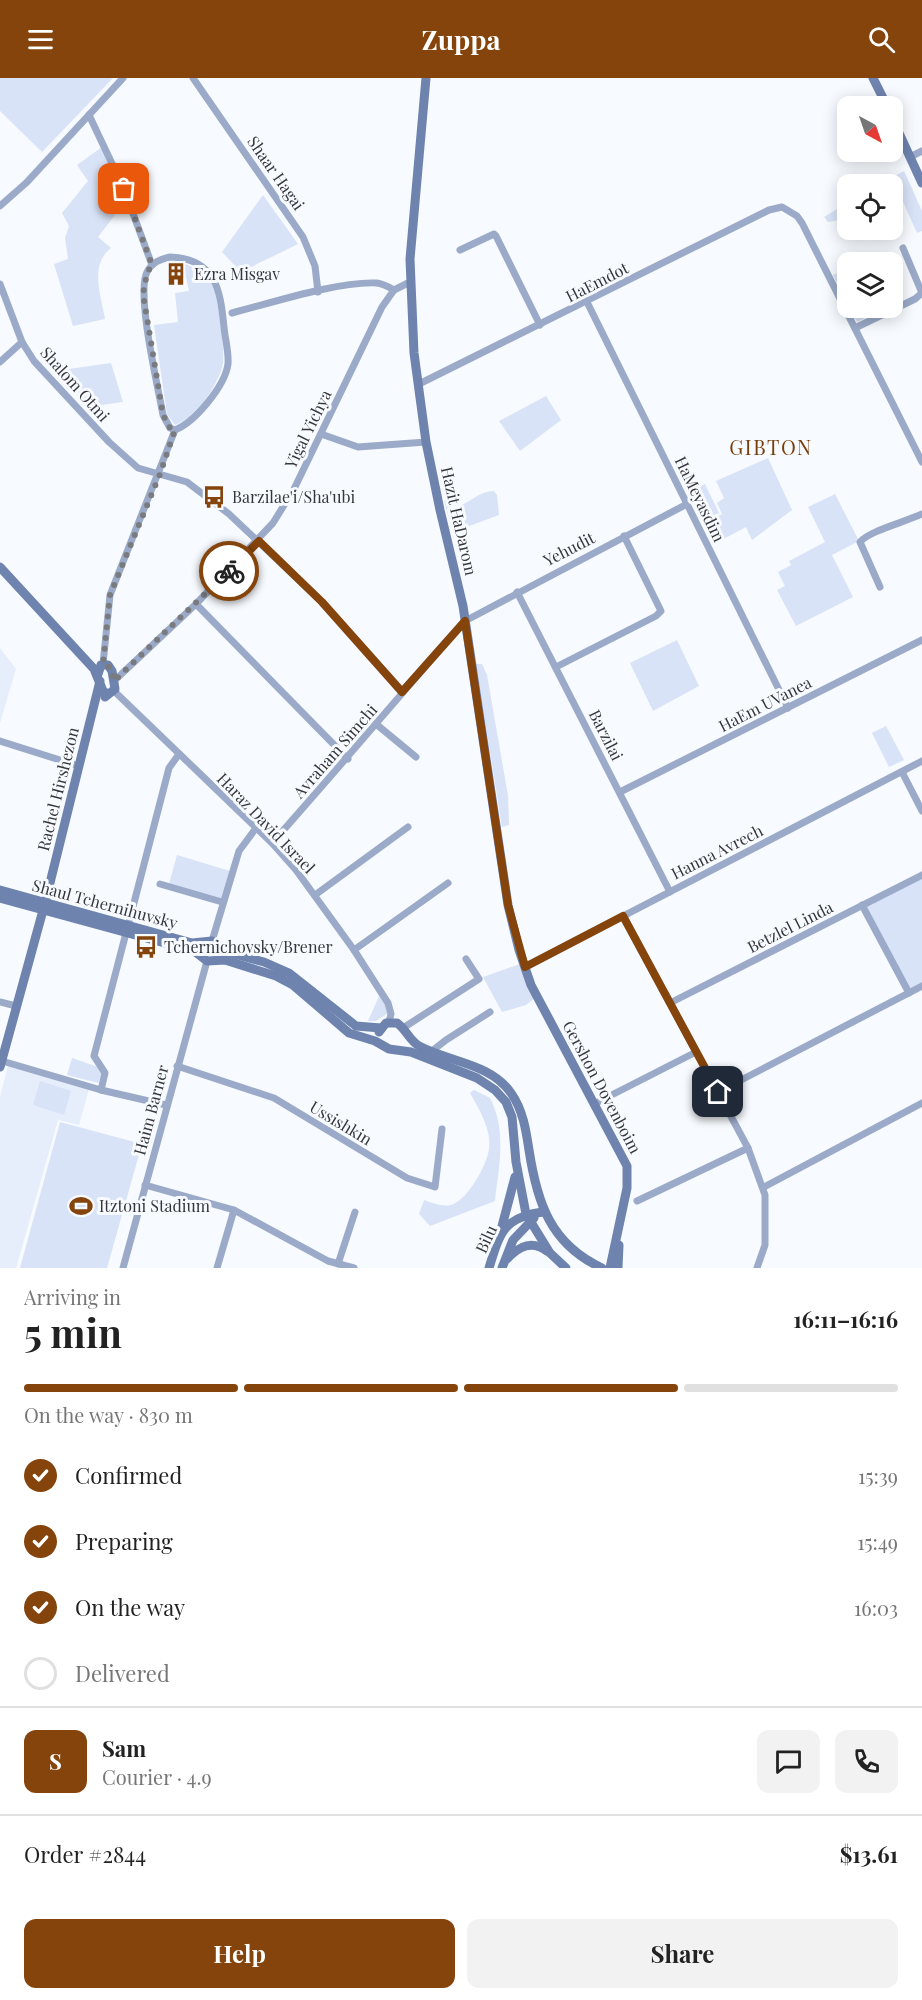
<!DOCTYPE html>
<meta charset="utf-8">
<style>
body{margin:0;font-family:"Playfair Display",serif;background:#f2f2f2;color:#222;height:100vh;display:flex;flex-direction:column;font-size:22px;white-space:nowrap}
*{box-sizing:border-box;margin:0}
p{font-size:20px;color:#767676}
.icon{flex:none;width:33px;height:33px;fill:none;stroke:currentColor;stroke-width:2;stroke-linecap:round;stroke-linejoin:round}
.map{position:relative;height:1190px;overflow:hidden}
.sheet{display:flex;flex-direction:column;background:#fff;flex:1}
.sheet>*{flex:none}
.needle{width:39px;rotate:140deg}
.controls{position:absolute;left:837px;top:18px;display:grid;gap:12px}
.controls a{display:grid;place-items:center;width:66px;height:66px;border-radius:12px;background:#fff;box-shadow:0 3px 15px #0003;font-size:30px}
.pin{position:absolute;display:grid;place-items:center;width:51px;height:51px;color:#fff;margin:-26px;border-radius:12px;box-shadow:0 3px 9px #0006}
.courier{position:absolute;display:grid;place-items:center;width:60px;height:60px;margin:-30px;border:4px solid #84440b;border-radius:50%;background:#fff;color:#222;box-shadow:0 2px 8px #0007}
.summary em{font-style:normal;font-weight:700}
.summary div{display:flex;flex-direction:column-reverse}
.summary{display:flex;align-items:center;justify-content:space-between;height:102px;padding:0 24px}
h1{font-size:39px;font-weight:700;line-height:45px}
.bar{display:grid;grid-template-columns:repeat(4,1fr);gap:9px 6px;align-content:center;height:72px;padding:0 24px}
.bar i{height:8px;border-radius:4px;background:#e0e0e0}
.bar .on{background:#84440b}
.bar p{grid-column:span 4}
.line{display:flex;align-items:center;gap:15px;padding:0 24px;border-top:2px solid #e0e0e0}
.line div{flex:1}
.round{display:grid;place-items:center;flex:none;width:63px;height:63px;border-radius:12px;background:#f2f2f2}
ol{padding:0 24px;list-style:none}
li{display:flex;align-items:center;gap:18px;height:66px}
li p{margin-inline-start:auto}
li .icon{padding:6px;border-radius:50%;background:#84440b;color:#fff;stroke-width:4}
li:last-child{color:#767676}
li i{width:33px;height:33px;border:3px solid #e0e0e0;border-radius:50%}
.cta{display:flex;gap:12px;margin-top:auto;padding:12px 24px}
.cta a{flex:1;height:69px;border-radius:12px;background:#84440b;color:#fff;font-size:24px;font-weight:700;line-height:69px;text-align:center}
.cta a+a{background:#f2f2f2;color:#222}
header{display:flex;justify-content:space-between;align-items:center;height:78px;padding:0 24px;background:#84440b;color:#fff;font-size:27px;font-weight:700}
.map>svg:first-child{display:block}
</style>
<header><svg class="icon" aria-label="menu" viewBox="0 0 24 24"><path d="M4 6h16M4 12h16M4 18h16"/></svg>Zuppa<svg class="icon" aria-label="search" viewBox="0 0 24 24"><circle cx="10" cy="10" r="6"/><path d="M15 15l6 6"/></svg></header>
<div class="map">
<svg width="922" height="1190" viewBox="0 0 922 1190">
<rect width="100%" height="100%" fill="#f7fafe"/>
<g fill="#e6edfb">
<polygon points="0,570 16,591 0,645"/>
<polygon points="8,988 89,1011 79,1047 58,1042 16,1190 0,1190 0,1019"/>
</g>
<g fill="#d9e3f7">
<polygon points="0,0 113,0 42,74 0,33"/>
<path d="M102 69 124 125 98 159 111 170C89 187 101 217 105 241L73 248 54 186 68 181 65 160 69 148 62 135 88 103 77 87Z"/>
<polygon points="904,93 922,133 922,153 917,155 899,115 893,118 892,106 880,106"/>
<polygon points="263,117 298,166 241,194 222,174"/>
<polygon points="847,125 847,141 828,144 824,139"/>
<path d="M183 185C193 189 204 194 210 203 218 214 227 278 222 290 215 311 196 339 175 347L167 336 154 247 178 244 175 215 189 213Z"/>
<polygon points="847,191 847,225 833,197"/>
<polygon points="850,230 887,230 857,244"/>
<polygon points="111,285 123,324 87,329 55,293"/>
<polygon points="546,318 561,342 520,373 499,343"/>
<polygon points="768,380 792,432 752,462 746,449 716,465 706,445 722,436 717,425 724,420 716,403"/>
<polygon points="705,406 719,435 703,443 689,414"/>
<path d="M494 413 497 417 499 437 453 454 444 423 449 420 454 430C469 426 477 414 494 413Z"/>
<polygon points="835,416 859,463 832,477 853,519 796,548 777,512 785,508 778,494 791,487 789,483 825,464 808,429"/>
<polygon points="677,562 699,608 653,633 630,585"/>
<polygon points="476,586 482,586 487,597 508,718 509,747 502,749"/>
<polygon points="886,648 904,682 889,689 872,655"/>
<polygon points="177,777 230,793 222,821 169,806"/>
<polygon points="922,799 922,908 910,915 866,828"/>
<polygon points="520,886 535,920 526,927 502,934 483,899"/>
<polygon points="380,916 388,931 387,936 376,943 368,943"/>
<polygon points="72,980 98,989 102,997 98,1005 67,997"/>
<polygon points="40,1003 71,1013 64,1037 33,1027"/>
<path d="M474 1012 490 1020C507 1053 499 1088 495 1123L430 1148 419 1136 424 1122C433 1125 442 1129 451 1127 467 1123 487 1087 489 1071 492 1052 479 1031 470 1015Z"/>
<polygon points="60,1044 142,1066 107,1190 20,1190"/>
</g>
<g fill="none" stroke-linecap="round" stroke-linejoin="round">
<g stroke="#9baac8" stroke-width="7">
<polyline points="193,0 303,159 315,188 318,214"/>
<polyline points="89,37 124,111 152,187"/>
<polyline points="910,79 922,73"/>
<polyline points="0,128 26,105 123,0"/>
<polyline points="460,172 494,156 496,158 540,247"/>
<path d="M170 179C216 181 220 211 224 249 225 261 229 274 228 286 225 308 195 344 175 352L170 350 163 337C158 309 136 216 147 194 152 184 161 181 170 179Z"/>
<polyline points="0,206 22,264 34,283 109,364 138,390 187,404 229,436 322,524 403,614"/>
<polyline points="587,224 788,630"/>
<path d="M232 235C271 225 338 203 377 205 384 206 389 209 394 212"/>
<polyline points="855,250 915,221 922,215 903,170"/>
<polyline points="0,284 22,264"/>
<polyline points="419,306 769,132 782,129 797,138 802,145 922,384"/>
<polyline points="321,356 358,369 426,364"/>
<path d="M880 509 860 464C869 453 905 444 922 436"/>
<polyline points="517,514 670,814"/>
<polyline points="196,526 348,681"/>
<polyline points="103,586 110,517 175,352"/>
<polyline points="556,589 656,538 661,533 624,458"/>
<polyline points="114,603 196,526 273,445 294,411 382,229 394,212 410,204"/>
<polyline points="114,613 272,765 296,792 354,872 388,925 391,936 389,944"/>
<polyline points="376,646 416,679"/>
<polyline points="0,663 79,688"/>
<polyline points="902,694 922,733"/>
<polyline points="620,714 922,562"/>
<path d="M272 765C337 692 400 617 465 543L687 426"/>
<polyline points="160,806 222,824"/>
<polyline points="315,817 408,749"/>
<polyline points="862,827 909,915"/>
<polyline points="623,838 748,1070 765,1117 765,1167 757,1190"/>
<polyline points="128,848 169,690 179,676"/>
<polyline points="212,863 239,773 256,750"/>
<polyline points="354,872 448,805"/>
<polyline points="525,889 922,683"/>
<polyline points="0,924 16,928"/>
<polyline points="670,925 922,797"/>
<polyline points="403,950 479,901 466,881"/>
<polyline points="432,973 446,962 490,934"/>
<polyline points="2,983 101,1012 166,1027"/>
<polyline points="177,988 274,1020 407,1100 435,1109 442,1051"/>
<polyline points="101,1012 105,995 94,978 126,855"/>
<polyline points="718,1014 922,908"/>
<polyline points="594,1026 696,974"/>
<polyline points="145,1107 234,1132 328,1183 354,1190"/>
<polyline points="764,1109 922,1025"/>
<polyline points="637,1123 748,1070"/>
<polyline points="338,1186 355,1134"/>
<polyline points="123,1190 207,883"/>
<polyline points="217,1190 234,1132"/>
</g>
<g stroke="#6e83ae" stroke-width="9">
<polyline points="426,0 410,181 414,275 426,364 440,432 463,528 508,827 519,872 531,907 627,1088 627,1110 610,1190"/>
<polyline points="873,0 887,28"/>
<polyline points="892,40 922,105"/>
<polyline points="0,489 94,591 103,613 108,616"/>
<polyline points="98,596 101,587 108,587 112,593 115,611 105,619"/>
<polyline points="0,812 192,865 212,863 223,873 264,884 289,895 356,948 381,950"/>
<polyline points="0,820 194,873 207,883 225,882 276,898 293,907 349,955 375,963 389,971 411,974 477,1000 495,1012 506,1024 512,1039 516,1084 526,1136 550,1175 566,1190"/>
<path d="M379 954 386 945H397C406 951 409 962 419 968 449 984 490 985 511 1015 523 1032 526 1052 529 1072 537 1124 550 1166 602 1190"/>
<polyline points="0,989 45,825 100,603"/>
<polyline points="501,1152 515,1099"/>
<path d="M507 1181C519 1168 532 1162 547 1173"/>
<path d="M489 1190C500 1154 504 1139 543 1134"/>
<polyline points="502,1190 513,1162 534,1140"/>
<polyline points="618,1190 619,1167"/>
</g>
</g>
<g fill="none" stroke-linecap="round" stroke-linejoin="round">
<polyline stroke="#797b7f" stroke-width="6" stroke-dasharray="0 10.8" points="124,111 152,187 147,195 143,216 163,337 170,350 175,352 160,396 110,517 103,586 111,590 114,603 229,493"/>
<polyline stroke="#84440b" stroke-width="8" points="229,493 259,463 322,524 402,614 465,543 508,827 525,889 623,838 718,1014"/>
</g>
<defs>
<g id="building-bare" transform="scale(1.8)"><path d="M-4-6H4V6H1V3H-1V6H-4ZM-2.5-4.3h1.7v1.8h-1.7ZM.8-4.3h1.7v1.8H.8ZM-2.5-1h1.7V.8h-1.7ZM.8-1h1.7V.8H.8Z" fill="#84440b" stroke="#f7fafe" stroke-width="2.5" paint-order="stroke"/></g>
<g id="bus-bare" transform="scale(1.8)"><path d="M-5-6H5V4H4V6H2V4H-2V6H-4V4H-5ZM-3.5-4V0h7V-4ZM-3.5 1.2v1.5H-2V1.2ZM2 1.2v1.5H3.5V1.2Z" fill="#84440b" stroke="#f7fafe" stroke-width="2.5" paint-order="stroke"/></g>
<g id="stadium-bare" transform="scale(1.8)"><path d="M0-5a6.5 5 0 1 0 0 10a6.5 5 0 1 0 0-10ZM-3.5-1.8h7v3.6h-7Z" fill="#84440b" stroke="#f7fafe" stroke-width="2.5" paint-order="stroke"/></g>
</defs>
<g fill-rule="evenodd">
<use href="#building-bare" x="176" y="196"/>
<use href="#bus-bare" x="214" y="419"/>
<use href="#bus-bare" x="146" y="869"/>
<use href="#stadium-bare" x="81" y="1128"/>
</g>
<g text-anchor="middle" stroke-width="6" stroke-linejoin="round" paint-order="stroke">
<g font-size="16" fill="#35373a" stroke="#f7fafe">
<text transform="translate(276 95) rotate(55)" y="6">Shaar Hagai</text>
<text transform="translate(597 204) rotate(-27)" y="6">HaEmdot</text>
<text transform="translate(75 306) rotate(48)" y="6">Shalom Otmi</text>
<text transform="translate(308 351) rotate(-64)" y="6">Yigal Yichya</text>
<text transform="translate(700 421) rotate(64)" y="6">HaMeyasdim</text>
<text transform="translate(459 443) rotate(77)" y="6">Hazit HaDarom</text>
<text transform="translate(569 471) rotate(-27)" y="6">Yehudit</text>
<text transform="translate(765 626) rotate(-27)" y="6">HaEm UVanea</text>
<text transform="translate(606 657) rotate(63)" y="6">Barzilai</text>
<text transform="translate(335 673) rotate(-49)" y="6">Avraham Simchi</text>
<text transform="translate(58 711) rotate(-76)" y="6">Rachel Hirshezon</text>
<text transform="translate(266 745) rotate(46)" y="6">Haraz David Israel</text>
<text transform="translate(717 774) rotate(-27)" y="6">Hanna Avrech</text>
<text transform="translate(105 826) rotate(15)" y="6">Shaul Tchernihuvsky</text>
<text transform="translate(790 849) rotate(-27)" y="6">Betzlel Linda</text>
<text transform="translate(602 1009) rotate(62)" y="6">Gershon Dovenboim</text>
<text transform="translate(151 1032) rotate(-75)" y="6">Haim Barner</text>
<text transform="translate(341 1045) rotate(31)" y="6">Ussishkin</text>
<text transform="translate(486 1161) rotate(-65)" y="6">Bilu</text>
</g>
<g font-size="16" fill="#35373a" stroke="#f7fafe" text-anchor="start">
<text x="194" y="202">Ezra Misgav</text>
<text x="232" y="425">Barzilae'i/Sha'ubi</text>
<text x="164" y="875">Tchernichovsky/Brener</text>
<text x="99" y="1134">Itztoni Stadium</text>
</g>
<g font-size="20" letter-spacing="1.5" fill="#783d0b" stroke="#f7fafe">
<text x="771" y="377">GIBTON</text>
</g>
</g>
</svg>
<div class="controls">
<a><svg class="needle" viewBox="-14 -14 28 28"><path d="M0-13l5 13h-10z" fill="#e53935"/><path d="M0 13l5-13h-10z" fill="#767676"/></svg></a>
<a><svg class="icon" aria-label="locate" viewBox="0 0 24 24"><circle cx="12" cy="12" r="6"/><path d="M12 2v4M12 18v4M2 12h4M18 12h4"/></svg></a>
<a><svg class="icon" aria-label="layers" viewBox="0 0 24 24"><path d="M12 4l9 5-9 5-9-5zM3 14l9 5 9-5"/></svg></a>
</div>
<div class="pin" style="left:124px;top:111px;background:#ea580c"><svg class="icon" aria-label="bag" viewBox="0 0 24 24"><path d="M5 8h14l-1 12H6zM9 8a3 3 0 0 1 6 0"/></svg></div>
<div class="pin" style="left:718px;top:1014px;background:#1f2937"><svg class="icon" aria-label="home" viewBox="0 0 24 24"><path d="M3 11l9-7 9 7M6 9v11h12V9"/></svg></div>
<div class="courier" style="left:229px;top:493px"><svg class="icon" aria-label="bike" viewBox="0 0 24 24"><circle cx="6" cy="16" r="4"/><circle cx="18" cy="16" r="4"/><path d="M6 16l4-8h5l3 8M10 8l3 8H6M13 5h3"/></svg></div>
</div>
<section class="sheet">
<div class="summary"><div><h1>5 min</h1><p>Arriving in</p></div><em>16:11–16:16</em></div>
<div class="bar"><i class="on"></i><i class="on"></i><i class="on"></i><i></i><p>On the way · 830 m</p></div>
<ol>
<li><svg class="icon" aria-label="check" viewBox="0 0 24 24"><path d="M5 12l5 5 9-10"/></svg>Confirmed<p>15:39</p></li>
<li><svg class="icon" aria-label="check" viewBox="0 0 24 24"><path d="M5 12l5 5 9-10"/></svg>Preparing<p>15:49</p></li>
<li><svg class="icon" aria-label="check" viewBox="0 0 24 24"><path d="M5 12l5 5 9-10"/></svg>On the way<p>16:03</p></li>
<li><i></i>Delivered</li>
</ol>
<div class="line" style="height:108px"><b class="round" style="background:#84440b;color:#fff">S</b><div><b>Sam</b><p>Courier · 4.9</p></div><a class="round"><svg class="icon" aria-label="chat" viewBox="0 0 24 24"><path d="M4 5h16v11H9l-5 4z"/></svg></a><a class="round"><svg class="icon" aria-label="phone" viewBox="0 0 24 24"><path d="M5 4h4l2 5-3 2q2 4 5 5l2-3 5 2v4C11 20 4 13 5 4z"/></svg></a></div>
<div class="line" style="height:78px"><div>Order #2844</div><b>$13.61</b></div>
<div class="cta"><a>Help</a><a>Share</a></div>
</section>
